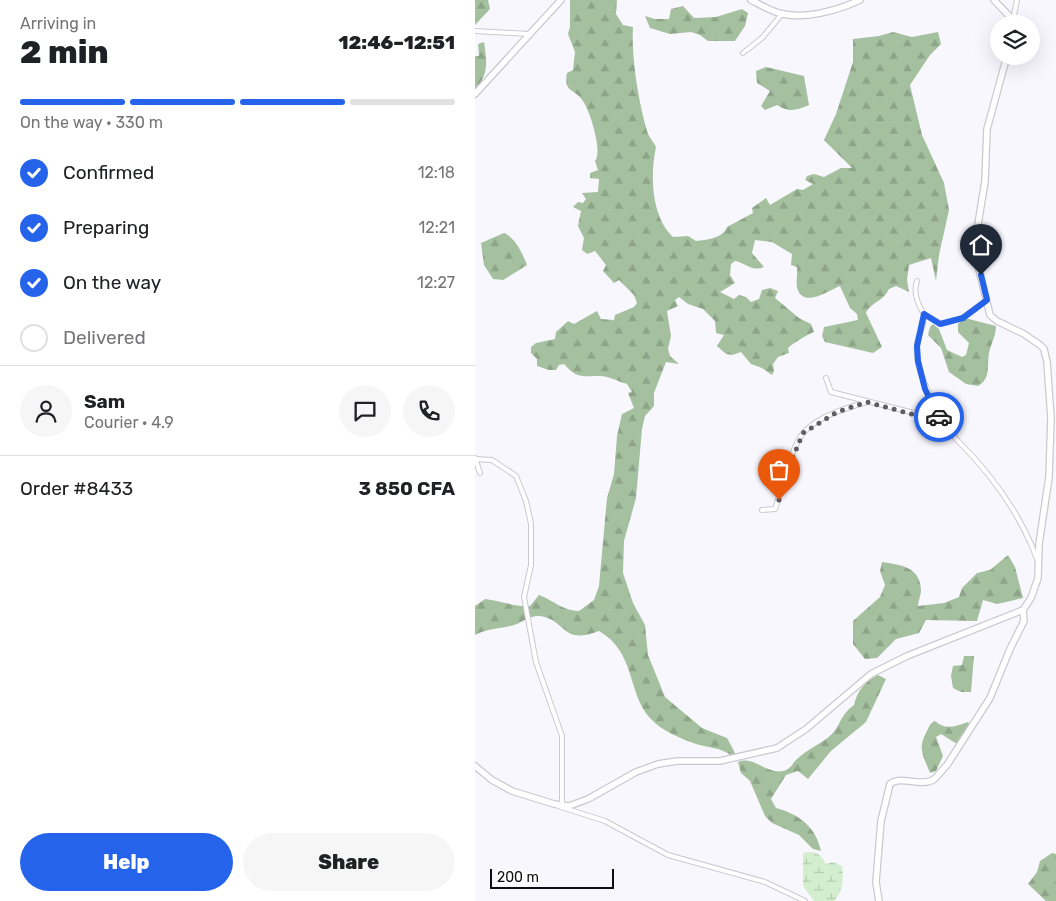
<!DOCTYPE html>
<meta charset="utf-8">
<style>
body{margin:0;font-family:Rubik,sans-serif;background:#f6f6f6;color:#202124;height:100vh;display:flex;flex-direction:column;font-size:19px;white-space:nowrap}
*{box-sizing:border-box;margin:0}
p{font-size:16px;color:#757577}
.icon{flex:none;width:28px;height:28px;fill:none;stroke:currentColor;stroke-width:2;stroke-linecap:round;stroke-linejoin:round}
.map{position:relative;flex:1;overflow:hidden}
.details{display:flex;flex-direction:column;background:#fff;width:475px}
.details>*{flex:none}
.fabs{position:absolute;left:515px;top:15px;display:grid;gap:10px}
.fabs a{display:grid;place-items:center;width:50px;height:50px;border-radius:50%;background:#fff;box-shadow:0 5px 20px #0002;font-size:25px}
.scale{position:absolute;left:15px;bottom:12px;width:124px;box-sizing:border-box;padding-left:5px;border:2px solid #0d0c0e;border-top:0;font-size:14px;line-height:18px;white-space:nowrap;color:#0d0c0e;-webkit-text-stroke:4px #fff;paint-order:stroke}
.pin{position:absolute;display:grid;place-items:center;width:42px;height:42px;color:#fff;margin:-51px -21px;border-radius:50% 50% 50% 0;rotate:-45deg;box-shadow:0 0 5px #0007}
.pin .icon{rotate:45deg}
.courier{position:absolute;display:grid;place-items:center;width:50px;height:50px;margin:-25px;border:4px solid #2563eb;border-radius:50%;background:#fff;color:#222;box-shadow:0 1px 6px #0007}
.overview em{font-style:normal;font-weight:800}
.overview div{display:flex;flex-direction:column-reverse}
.overview{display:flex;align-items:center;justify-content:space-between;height:85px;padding:0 20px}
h1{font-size:32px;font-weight:800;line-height:38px}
.bar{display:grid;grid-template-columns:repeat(4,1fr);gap:8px 5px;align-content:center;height:60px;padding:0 20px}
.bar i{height:6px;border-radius:4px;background:#e0e0e0}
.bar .selected{background:#2563eb}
.bar p{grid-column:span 4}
.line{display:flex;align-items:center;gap:12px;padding:0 20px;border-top:1px solid #e0e0e0}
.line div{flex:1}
.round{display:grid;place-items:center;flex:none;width:52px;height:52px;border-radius:26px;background:#f6f6f6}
ol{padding:0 20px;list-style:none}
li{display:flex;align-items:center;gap:15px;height:55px}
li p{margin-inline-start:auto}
li .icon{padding:5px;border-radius:50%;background:#2563eb;color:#fff;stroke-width:4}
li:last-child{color:#757577}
li i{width:28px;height:28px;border:2px solid #e0e0e0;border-radius:50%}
.primary-button{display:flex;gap:10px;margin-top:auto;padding:10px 20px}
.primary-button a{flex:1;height:58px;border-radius:30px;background:#2563eb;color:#fff;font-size:20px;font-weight:800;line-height:58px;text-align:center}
.primary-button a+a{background:#f6f6f6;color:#202124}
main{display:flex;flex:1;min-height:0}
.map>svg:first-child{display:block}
</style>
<main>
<section class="details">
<div class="overview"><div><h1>2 min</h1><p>Arriving in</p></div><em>12:46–12:51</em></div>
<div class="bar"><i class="selected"></i><i class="selected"></i><i class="selected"></i><i></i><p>On the way · 330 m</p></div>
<ol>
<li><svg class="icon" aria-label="check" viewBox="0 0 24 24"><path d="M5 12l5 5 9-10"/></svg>Confirmed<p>12:18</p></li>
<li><svg class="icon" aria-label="check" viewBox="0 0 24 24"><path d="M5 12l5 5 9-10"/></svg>Preparing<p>12:21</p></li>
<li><svg class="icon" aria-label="check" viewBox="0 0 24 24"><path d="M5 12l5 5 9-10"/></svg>On the way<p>12:27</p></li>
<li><i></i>Delivered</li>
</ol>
<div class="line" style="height:90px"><a class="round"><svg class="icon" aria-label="person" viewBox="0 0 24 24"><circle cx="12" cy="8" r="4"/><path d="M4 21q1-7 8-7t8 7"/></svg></a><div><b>Sam</b><p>Courier · 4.9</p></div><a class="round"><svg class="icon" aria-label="chat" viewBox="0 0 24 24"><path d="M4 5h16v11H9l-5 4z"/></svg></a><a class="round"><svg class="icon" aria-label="phone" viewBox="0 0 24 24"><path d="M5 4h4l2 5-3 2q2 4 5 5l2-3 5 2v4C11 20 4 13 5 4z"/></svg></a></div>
<div class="line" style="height:65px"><div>Order #8433</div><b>3 850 CFA</b></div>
<div class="primary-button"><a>Help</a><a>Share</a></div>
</section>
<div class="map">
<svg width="581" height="901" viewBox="0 0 581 901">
<defs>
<pattern id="forest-firs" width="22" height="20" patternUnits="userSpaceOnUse" patternTransform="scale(1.25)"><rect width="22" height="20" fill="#a5c09f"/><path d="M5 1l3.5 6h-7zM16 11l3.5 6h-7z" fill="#8da488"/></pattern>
<pattern id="wetland-marsh" width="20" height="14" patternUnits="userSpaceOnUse" patternTransform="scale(1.25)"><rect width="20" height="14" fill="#d3eece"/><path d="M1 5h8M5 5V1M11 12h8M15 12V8" fill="none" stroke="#b4cbb0"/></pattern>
</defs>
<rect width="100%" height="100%" fill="#f8f7fe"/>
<g fill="url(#forest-firs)">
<polygon points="0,0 13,0 15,9 0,25"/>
<path d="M95 0H142L141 14 148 25 158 27C156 57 164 105 173 134 175 138 179 143 181 147 175 175 176 216 198 237L213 236 221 241C232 240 248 238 252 227L278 213 277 208 291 198 295 205 322 189 328 190 338 184 330 180 332 176 339 174 349 177 366 168H377L349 140 361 114 378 62V39L404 36 418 32 437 37 463 32 466 44 455 55 435 85 447 135 469 183 474 210 464 255 461 281 456 258 434 265 432 280 434 292 421 286 414 289C408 302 396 302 391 313L407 347 398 353 350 342 347 336 349 327 383 320 382 314 375 308 365 286C354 290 330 308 323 290 320 284 323 275 322 267L316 265 317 254 297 242 280 240 277 253 289 267C276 272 271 263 260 261L256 264 255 275 260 283 245 292 259 299 264 295 271 297 276 302 284 299 287 290 295 288 303 291 300 298 324 318 336 324 339 332C333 334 317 344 313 348L314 353 303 357 298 364 299 371 297 375 287 368 276 364 266 352 257 355 251 354 242 346 249 335 241 333 240 321 228 309 213 304 204 297 200 300 203 306 192 311 196 336 193 349 195 356 204 364 191 362 179 393V406L170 416 167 429 161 498 149 541 148 573 158 603 170 625 173 655 190 697 227 728 252 738 260 753 257 756C245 747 234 748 221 744 205 738 188 732 175 718 152 693 161 652 124 631 86 646 92 619 64 616 57 615 48 621 42 624 28 629 13 628 0 635V606L10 599C26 601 40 607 55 606L64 595C80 601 86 610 104 611L119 600 124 586 132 498 139 474 142 436 147 414 159 408 153 393 157 392 152 384C144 382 134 376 125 376 107 376 102 379 89 364L84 365 81 370H74L62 366V359L56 353V347L61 343 80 339 81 332 93 321 99 324 122 311 126 319 139 320 140 315 159 307 162 303 159 295 144 280 139 283 128 271 131 265 120 251 112 254 107 250 109 238 103 226 106 211 98 207 103 202 108 203 111 199 107 193 123 192 124 179 115 178V173L123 170 120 161C128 152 115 111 108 101 100 88 88 93 92 73L98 70 100 52 93 34 95 27Z"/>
<polygon points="208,6 219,18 241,17 267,9 273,13 270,26 260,41 233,41 225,35 216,32 195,34 175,28 170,16 180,19 194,19 196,9"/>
<path d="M9 42C12 64 14 72 0 91V56H4L3 44Z"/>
<path d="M291 67 329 76 334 105C322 110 314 113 302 105L290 110 286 106 295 91 282 83 281 71Z"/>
<path d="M29 233C41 238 48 255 52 265L28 280 18 279 9 265 6 243Z"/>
<path d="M490 318 521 326C521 336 516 343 514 353 512 365 516 379 503 386L491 384 474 372 466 348 453 335 455 327 458 324 464 329 472 350 487 357 491 355 494 343 483 332V324Z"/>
<path d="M533 555 540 567 548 598 522 604 508 600 502 621 451 620 444 633 421 639 402 658 390 659 378 644V621L405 597 410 585 405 571 407 562C425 565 445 566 446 590 446 595 443 602 443 606L469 603 484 597 487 588 502 573 515 570Z"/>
<polygon points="489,656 499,656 496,692 486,692 478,688 476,676 478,666 487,665"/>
<path d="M403 675 411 679 391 722 356 751 333 779 323 771 311 775 296 799 301 808C324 814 341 827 346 851L338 849 324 835 297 823 290 816 275 781 266 773 263 762C279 755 294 777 311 770 317 767 317 764 321 760 332 749 346 744 356 735 365 727 365 715 379 705 382 691 390 681 403 675Z"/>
<path d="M460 721C471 731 481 726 493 722L496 726 482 744 466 734 461 737 468 756 461 771 455 773C449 757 442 749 451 733 454 727 455 723 460 721Z"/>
<polygon points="577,853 581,854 581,901 571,901 553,884 562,872 565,861"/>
</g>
<path fill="url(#wetland-marsh)" d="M333 852C343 852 346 855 351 864L358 862 367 866C369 878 368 892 359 901H339L328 886V853Z"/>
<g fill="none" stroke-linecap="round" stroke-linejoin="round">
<g stroke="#cbc9d0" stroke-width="6">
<g id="street">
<polyline points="538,20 542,0"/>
<polyline points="0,31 54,34"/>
<polyline points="268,53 287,38 307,14"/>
<path d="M442 281C438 292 443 305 449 314"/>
<path d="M351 378 356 392 455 417C467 422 475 433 484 442 518 476 545 513 562 559"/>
<path d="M462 421 464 415C455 392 439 370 442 345 443 334 450 325 449 314L467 324 487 318 512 300"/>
<polyline points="0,458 5,473"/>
<polyline points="0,459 17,460 41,476 51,501 56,524 56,565 49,597 61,662 87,736 87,806"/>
<path d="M287 510 300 509C307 490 316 446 329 432 344 416 371 408 392 402"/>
<polyline points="83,806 130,821 193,855 290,882 330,901"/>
</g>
</g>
<g stroke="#cbc9d0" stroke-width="8">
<g id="secondary">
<path d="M276 0C286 5 297 12 308 14 332 19 364 10 385 0"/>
<polyline points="519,0 538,20 537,24"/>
<polyline points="0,94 86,0"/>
<polyline points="0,766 17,780 37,791 79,804 94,806 113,799 161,772 183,764 202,761 245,761 302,748 331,729 396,674 432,656 548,610 556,598 563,578 564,544 574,477 576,418 572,362 569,349 565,345 549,334 522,321 515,315 499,249 510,181 512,129 532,56"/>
<path d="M404 901 401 882 406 821 415 784C425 775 445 787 458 780 463 776 467 770 472 765L515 698 535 649 549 621 548 610"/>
</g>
</g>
<use href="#street" stroke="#fff" stroke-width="4"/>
<use href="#secondary" stroke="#fff" stroke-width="5.5"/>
</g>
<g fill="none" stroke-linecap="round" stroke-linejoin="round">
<polyline stroke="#5f5e62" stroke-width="5" stroke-dasharray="0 9" points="304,500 313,469 328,433 362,412 392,402 462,421 464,417"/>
<polyline stroke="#2563eb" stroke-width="6" points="464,417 450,389 443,361 442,346 449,314 465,324 488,318 512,300 506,275"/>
</g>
</svg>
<div class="fabs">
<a><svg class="icon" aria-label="layers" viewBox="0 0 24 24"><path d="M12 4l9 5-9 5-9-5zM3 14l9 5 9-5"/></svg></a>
</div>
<div class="scale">200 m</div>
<div class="pin" style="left:304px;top:500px;background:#ea580c"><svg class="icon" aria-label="bag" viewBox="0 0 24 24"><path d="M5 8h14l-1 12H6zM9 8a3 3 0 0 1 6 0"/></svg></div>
<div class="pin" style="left:506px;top:275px;background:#1f2937"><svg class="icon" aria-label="home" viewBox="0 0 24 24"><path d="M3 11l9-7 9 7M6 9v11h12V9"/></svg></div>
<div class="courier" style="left:464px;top:417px"><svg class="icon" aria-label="car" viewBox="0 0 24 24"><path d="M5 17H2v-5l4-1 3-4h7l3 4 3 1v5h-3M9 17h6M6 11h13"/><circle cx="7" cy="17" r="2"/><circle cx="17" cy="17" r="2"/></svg></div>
</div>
</main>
